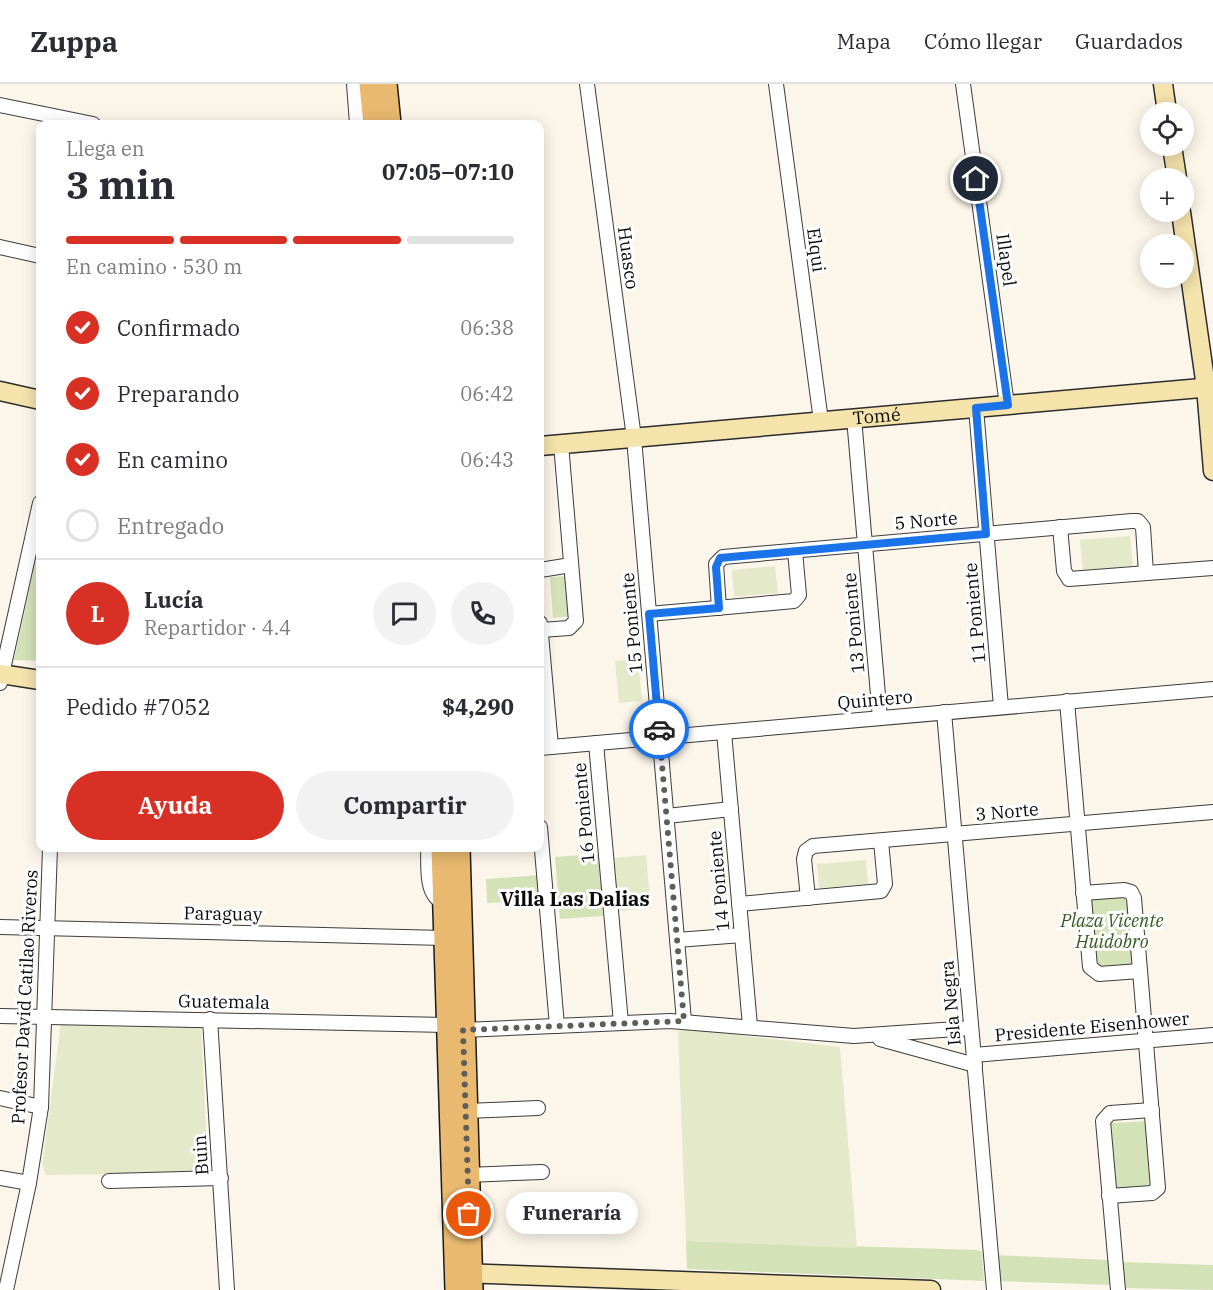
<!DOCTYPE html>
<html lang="es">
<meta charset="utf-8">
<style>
body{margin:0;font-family:"IBM Plex Serif",serif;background:#f2f2f3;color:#2b2b33;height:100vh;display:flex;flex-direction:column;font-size:22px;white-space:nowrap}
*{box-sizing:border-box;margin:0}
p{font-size:20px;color:#7c7c81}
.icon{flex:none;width:33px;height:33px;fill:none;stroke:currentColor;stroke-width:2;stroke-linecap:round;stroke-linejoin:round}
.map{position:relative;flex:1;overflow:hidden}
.drawer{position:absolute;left:36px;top:36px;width:508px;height:732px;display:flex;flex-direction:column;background:#fff;border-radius:12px;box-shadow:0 3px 15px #0003}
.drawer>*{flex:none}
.controls{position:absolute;left:1140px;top:18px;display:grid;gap:12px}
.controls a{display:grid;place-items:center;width:54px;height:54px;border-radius:50%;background:#fff;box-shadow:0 3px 15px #0003;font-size:30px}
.pin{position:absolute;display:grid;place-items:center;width:51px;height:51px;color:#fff;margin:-26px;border:3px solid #fff;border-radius:50%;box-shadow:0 2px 6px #0007}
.courier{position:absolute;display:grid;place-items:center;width:60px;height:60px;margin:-30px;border:4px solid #1a73e8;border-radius:50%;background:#fff;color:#222;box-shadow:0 2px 8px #0007}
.bubble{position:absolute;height:42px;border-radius:21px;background:#fff;box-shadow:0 3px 15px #0003;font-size:20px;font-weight:800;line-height:42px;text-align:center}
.overview em{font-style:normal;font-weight:800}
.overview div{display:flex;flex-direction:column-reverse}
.overview{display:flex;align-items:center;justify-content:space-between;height:102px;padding:0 30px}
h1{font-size:39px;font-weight:800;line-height:45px}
.bar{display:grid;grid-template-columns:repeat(4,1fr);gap:9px 6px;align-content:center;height:72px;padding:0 30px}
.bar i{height:8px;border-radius:4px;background:#e1e1e2}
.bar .active{background:#d93025}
.bar p{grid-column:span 4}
.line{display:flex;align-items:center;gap:15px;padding:0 30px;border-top:2px solid #e1e1e2}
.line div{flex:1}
.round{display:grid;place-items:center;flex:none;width:63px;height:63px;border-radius:32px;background:#f2f2f3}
ol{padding:0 30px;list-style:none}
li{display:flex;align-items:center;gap:18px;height:66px}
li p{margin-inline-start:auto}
li .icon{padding:6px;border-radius:50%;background:#d93025;color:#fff;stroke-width:4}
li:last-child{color:#7c7c81}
li i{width:33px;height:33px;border:3px solid #e1e1e2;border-radius:50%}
.primary-button{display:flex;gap:12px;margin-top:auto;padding:12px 30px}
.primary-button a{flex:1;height:69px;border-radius:36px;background:#d93025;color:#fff;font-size:24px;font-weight:800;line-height:69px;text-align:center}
.primary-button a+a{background:#f2f2f3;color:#2b2b33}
header{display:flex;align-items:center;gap:36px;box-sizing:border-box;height:84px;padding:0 30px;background:#fff;border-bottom:2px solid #e1e1e2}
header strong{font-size:28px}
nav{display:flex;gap:33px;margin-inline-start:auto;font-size:21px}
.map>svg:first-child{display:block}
</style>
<header>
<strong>Zuppa</strong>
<nav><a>Mapa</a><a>Cómo llegar</a><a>Guardados</a></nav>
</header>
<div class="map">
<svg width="1213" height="1206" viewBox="0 0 1213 1206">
<rect width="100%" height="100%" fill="#fcf6ea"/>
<g fill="#d4e2b8">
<polygon points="40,456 40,577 14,576"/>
<polygon points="569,492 573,532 553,534 550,493"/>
<polygon points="599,770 603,832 560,835 555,773"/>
<polygon points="541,791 543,816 487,819 486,795"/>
<polygon points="1128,810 1134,881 1097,885 1089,816 1093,812"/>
<polygon points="1148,1037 1153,1104 1116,1106 1111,1039"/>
<polygon points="686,1157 977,1166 982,1168 984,1197 687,1185"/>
<polygon points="995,1171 1109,1176 1112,1201 997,1197"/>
<polygon points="1122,1178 1213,1181 1213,1206 1123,1204"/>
</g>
<g fill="#e4eac9">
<polygon points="1130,452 1133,482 1083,486 1080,456"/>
<polygon points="775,482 778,509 734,513 732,486"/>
<polygon points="638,575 642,617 619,619 615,577"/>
<polygon points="646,771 651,824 619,827 614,774"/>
<polygon points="866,776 868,800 819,804 817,780"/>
<polygon points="61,939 201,941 208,1089 46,1091 42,1081"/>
<polygon points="688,945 840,963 857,1164 686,1157 678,947"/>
</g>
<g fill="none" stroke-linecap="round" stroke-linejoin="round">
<g stroke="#3d3d3d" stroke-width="16">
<g id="street">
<polyline points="354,0 357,40"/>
<polyline points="587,0 634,354 684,937"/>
<polyline points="776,0 821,337"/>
<polyline points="963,0 1007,321"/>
<polyline points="0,21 93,40"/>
<polyline points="0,163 40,172"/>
<polyline points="976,324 1001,623"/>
<polyline points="854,334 880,634"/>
<polyline points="1060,443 1064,487 1069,495 1213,484"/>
<polyline points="540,486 571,481"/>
<polyline points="719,524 716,480 723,473 1132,437 1138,437 1143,443 1146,489"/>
<polyline points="649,530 794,517 799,511 795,467"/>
<polyline points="540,539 551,663"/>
<polyline points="541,546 569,544 576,537 561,360"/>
<polyline points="0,599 40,419"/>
<polyline points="1067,617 1090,883 1099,890 1140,887"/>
<polyline points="944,628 994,1206"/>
<polyline points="724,648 750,942"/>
<polyline points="596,659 621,939"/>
<polyline points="540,664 1213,605"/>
<polyline points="667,732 731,725"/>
<polyline points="540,743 557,942"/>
<path d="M428 764C429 781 424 814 446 819"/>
<polyline points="1083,809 1124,806 1131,808 1134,814 1158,1104 1152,1109 1109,1112"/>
<polyline points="808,814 804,775 806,767 813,762 1213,728"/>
<polyline points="739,820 881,807 885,800 881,757"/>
<polyline points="0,843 444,854"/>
<polyline points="677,856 742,851"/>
<polyline points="0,932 447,941"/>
<polyline points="210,935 227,1206"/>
<polyline points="463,946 670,937 854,952 971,944"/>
<polyline points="880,955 975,981"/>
<polyline points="974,971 1213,951"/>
<polyline points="0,1014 41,1023"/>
<polyline points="465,1027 538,1024"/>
<polyline points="467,1091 542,1088"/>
<polyline points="0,1094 29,1099"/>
<polyline points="109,1097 221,1094"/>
<polyline points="6,1206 29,1099 41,1023 50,764"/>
<polyline points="1118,1206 1103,1037 1110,1029 1152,1026"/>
</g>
</g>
<g stroke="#2c2c2c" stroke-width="21">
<g id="secondary">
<polyline points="1163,0 1167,28"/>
<polyline points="1172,62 1177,94"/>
<polyline points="1181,128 1206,303 1213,387"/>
<polyline points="0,307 40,316"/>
<path id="s1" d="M540 362 1213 303"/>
<polyline points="0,590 40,596"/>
<polyline points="460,1189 931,1206"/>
</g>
</g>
<g stroke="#1b1b1b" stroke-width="24">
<g id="primary">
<polyline points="370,0 374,40"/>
<polyline points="386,0 390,40"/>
<polyline points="442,764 456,1206"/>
<polyline points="459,764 472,1206"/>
</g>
</g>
<use href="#street" stroke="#fff" stroke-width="14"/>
<use href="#secondary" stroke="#f5e3ac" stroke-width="18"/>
<use href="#primary" stroke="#e8b96f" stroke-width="21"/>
</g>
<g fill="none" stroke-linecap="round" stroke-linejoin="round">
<polyline stroke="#5f5d58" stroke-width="6" stroke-dasharray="0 10.8" points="469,1130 463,946 684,937 659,645"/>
<polyline stroke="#1a73e8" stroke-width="8" points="659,645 649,530 719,524 716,483 720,474 986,450 976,324 1008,321 976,95"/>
</g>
<g text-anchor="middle" stroke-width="6" stroke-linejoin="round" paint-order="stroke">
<g font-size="18" fill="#0a0a0a" stroke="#fff">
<text transform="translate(816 166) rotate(82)" y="6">Elqui</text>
<text transform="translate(628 174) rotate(82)" y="6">Huasco</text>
<text transform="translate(1006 176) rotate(82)" y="6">Illapel</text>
<text dy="6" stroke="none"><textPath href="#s1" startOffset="338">Tomé</textPath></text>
<text transform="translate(926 437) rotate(-5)" y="6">5 Norte</text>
<text transform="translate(975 529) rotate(-95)" y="6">11 Poniente</text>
<text transform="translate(632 539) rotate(-95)" y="6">15 Poniente</text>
<text transform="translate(854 539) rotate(-95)" y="6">13 Poniente</text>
<text transform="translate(875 616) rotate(-5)" y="6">Quintero</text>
<text transform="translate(1007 728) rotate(-5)" y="6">3 Norte</text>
<text transform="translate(584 729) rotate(-95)" y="6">16 Poniente</text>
<text transform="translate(719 797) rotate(-95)" y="6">14 Poniente</text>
<text transform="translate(223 830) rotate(1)" y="6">Paraguay</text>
<text transform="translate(25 913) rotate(-87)" y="6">Profesor David Catilao Riveros</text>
<text transform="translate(224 918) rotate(1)" y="6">Guatemala</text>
<text transform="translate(951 919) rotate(-95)" y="6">Isla Negra</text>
<text transform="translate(1092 943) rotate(-5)" y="6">Presidente Eisenhower</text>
<text transform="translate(201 1071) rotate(-94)" y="6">Buin</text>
</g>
<g font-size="18" font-style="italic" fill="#365923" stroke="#fff">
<text x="1112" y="843">Plaza Vicente<tspan x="1112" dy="21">Huidobro</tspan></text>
</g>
<g font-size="20" font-weight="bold" fill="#0a0a0a" stroke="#fff">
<text x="575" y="822">Villa Las Dalias</text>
</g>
</g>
</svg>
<div class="controls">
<a><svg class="icon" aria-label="locate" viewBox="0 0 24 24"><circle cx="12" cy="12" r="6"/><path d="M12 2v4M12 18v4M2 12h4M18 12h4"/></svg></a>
<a>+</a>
<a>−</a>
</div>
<div class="pin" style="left:469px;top:1130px;background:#ea580c"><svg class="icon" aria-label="bag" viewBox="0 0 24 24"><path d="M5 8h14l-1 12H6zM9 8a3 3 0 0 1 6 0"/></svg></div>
<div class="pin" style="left:976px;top:95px;background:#1f2937"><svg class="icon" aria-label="home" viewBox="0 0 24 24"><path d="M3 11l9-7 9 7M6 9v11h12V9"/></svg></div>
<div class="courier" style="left:659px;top:645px"><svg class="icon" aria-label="car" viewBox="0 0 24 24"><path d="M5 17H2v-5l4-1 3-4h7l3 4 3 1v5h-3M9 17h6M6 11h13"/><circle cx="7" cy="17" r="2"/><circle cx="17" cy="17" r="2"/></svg></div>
<div class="bubble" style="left:506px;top:1108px;width:132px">Funeraría</div>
<section class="drawer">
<div class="overview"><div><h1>3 min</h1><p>Llega en</p></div><em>07:05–07:10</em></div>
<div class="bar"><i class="active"></i><i class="active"></i><i class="active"></i><i></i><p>En camino · 530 m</p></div>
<ol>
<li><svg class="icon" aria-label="check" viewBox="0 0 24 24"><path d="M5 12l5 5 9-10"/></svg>Confirmado<p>06:38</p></li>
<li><svg class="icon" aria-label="check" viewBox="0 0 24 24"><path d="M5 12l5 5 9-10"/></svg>Preparando<p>06:42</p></li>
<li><svg class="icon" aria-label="check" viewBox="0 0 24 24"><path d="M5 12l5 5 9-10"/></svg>En camino<p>06:43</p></li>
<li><i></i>Entregado</li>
</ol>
<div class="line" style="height:108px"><b class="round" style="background:#d93025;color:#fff">L</b><div><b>Lucía</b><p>Repartidor · 4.4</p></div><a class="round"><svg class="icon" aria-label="chat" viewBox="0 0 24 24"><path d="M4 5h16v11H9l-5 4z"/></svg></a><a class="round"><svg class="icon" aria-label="phone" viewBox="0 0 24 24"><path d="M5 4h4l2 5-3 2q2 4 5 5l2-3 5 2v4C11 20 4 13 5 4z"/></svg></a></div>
<div class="line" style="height:78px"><div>Pedido #7052</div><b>$4,290</b></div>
<div class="primary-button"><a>Ayuda</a><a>Compartir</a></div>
</section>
</div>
